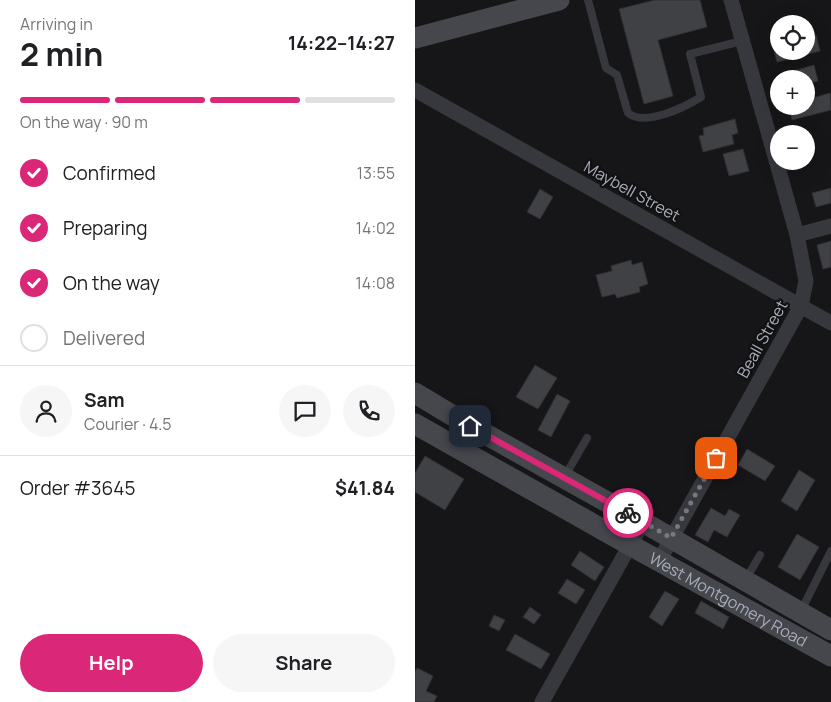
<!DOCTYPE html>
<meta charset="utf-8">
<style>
body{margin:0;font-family:Manrope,sans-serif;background:#f6f6f6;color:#202124;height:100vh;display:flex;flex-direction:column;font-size:19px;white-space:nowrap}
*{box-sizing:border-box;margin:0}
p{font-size:16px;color:#757577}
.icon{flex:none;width:28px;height:28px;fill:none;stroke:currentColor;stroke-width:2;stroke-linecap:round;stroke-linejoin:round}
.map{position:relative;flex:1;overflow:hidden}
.panel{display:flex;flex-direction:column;background:#fff;width:415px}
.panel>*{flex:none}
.fabs{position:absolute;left:355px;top:15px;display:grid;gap:10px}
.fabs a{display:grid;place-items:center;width:45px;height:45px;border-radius:50%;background:#fff;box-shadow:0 5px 20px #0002;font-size:25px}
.pin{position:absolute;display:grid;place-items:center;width:42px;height:42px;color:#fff;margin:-21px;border-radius:10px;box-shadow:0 2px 8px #0006}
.courier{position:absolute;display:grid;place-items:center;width:50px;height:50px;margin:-25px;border:4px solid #db2777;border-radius:50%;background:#fff;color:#222;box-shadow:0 1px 6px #0007}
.summary em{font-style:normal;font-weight:700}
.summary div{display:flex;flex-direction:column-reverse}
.summary{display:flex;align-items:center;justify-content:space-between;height:85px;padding:0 20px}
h1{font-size:32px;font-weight:700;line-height:38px}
.bar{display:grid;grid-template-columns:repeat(4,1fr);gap:8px 5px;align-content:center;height:60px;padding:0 20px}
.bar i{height:6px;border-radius:4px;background:#e0e0e0}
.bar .selected{background:#db2777}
.bar p{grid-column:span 4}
.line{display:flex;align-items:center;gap:12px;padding:0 20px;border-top:1px solid #e0e0e0}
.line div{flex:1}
.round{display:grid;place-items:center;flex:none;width:52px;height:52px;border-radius:26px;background:#f6f6f6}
ol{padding:0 20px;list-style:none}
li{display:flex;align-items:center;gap:15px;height:55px}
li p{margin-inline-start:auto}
li .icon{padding:5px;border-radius:50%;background:#db2777;color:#fff;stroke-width:4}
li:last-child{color:#757577}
li i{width:28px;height:28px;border:2px solid #e0e0e0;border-radius:50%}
.button{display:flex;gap:10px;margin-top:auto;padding:10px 20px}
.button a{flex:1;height:58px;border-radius:30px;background:#db2777;color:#fff;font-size:20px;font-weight:700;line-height:58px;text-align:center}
.button a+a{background:#f6f6f6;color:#202124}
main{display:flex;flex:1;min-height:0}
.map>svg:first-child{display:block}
</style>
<main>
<section class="panel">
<div class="summary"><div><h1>2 min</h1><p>Arriving in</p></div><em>14:22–14:27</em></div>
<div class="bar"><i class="selected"></i><i class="selected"></i><i class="selected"></i><i></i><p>On the way · 90 m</p></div>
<ol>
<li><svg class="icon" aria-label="check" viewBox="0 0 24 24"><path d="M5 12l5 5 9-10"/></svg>Confirmed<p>13:55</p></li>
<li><svg class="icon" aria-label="check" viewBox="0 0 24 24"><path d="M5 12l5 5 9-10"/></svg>Preparing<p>14:02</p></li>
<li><svg class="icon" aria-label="check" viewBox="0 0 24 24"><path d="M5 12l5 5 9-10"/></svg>On the way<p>14:08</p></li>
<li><i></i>Delivered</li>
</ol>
<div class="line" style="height:90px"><a class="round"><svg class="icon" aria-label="person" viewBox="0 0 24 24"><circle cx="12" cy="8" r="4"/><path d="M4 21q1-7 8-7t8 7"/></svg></a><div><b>Sam</b><p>Courier · 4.5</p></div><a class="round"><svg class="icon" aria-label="chat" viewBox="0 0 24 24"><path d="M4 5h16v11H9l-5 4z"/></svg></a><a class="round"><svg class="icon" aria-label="phone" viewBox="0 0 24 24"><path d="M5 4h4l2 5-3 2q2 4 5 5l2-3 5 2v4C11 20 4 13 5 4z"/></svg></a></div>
<div class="line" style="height:65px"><div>Order #3645</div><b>$41.84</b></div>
<div class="button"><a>Help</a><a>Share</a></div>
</section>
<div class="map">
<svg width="416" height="702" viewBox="0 0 416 702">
<rect width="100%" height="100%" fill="#161618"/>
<g fill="#404145" stroke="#303034">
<polygon points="240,0 285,0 292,27 243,40 258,96 229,104 204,9"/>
<polygon points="401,35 405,51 362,62 358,46 364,45 364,51 391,51 391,38"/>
<polygon points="399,65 403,81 391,84 391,79 369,79 368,74"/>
<polygon points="415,93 416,110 377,120 373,106 391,106 391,100"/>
<polygon points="320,119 323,133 317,135 319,144 288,152 284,136 289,135 288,128"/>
<polygon points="328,149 334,171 314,176 308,154"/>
<polygon points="416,188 416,203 401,207 397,193"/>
<polygon points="125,189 138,197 125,219 112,212"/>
<polygon points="416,241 416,267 408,269 402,245"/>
<polygon points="216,260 217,265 227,262 233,284 224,287 225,292 202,298 200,294 187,297 181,275 197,271 196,266"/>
<polygon points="120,365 142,378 123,409 101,397"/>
<polygon points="142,394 155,401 136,437 123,430"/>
<polygon points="332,449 360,466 350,481 323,465"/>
<polygon points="10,456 49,479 30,510 0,492 0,473"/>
<polygon points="384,470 400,480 382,511 366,501"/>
<polygon points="296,508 310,516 314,509 325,515 312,537 299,530 293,542 280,535"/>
<polygon points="382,534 404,547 385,580 363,567"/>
<polygon points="165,551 189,567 180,581 156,565"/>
<polygon points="152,579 170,590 161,604 143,593"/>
<polygon points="250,591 264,599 247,626 234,617"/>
<polygon points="286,601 314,617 308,629 280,613"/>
<polygon points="115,607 126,615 119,624 108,617"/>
<polygon points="79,615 90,620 84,631 74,626"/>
<polygon points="100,634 135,654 126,669 91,650"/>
<polygon points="2,668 18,676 11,691 22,696 19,702 0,702 0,672"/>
</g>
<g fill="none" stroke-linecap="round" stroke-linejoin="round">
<g stroke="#37383d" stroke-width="8">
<path d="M173 0 191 68 202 75 213 113C230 127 270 107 286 97L275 54 327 41"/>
<polyline points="150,476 172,438"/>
<polyline points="331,579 345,555"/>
<polyline points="386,611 416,551"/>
</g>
<g stroke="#37383d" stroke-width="15">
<polyline points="0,90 416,323"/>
<polyline points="382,235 416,226"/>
<polyline points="244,561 386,306 391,281 382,235 316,0"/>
<polyline points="127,702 228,522"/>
</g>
<g stroke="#45474d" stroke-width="21">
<polyline points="0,38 144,0"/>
<polyline points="0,393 40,417 228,522 416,630"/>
<path id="s1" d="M0 424 215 545 416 656"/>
</g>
</g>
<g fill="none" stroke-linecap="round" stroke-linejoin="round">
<polyline stroke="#757880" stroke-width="5" stroke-dasharray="0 9" points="213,513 256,538 301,458"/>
<polyline stroke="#db2777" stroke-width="6" points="55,426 213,513"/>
</g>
<g text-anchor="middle" stroke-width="4.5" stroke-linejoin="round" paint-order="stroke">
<g font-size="16" fill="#a8adb8" stroke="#111113">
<text transform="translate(217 191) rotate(29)" y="6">Maybell Street</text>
<text transform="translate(347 339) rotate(-61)" y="6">Beall Street</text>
<text dy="6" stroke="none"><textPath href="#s1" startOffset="359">West Montgomery Road</textPath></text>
</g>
</g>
</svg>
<div class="fabs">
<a><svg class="icon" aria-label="locate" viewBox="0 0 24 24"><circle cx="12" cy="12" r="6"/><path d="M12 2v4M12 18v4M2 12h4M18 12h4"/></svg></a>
<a>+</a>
<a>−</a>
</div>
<div class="pin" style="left:301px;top:458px;background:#ea580c"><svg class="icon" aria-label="bag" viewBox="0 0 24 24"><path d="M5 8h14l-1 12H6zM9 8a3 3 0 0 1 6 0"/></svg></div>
<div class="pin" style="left:55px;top:426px;background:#1f2937"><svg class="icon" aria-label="home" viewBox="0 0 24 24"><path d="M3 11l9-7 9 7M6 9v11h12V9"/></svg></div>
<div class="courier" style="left:213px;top:513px"><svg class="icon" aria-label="bike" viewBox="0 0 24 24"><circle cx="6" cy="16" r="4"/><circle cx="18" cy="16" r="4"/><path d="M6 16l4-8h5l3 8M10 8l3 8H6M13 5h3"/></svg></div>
</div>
</main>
